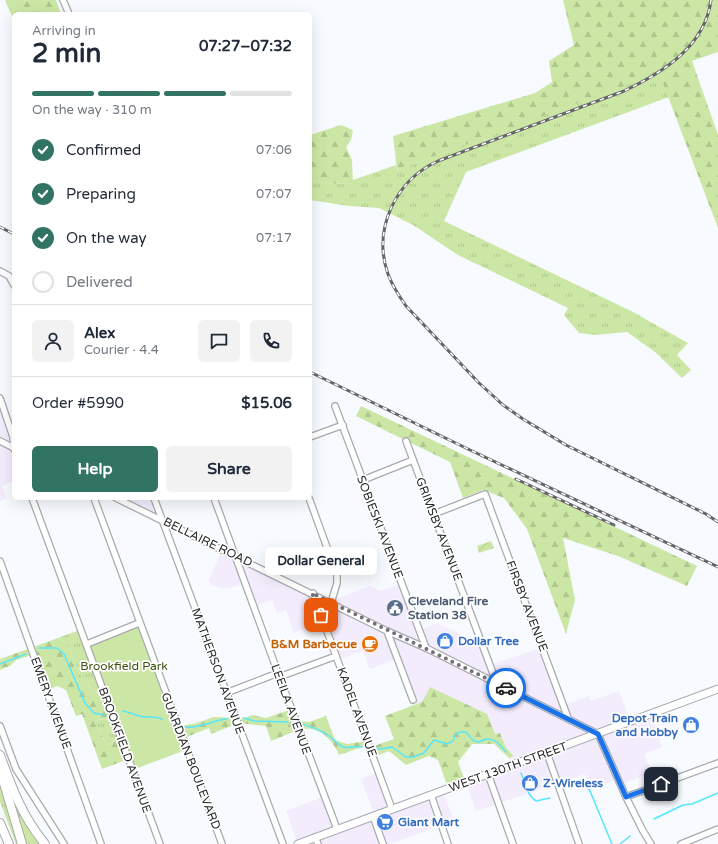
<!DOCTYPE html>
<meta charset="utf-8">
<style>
body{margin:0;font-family:"Varela Round",sans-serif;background:#f2f2f3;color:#1f2937;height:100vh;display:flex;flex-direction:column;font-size:15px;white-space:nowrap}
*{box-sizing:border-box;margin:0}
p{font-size:13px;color:#747a83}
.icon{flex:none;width:22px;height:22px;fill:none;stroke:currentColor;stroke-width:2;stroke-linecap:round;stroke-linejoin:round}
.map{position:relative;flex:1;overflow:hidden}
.sheet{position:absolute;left:12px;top:12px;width:300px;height:488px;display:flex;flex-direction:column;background:#fff;border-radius:6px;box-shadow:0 4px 16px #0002}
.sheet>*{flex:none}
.pin{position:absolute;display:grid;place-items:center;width:34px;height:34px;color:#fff;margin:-17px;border-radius:8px;box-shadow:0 2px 6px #0006}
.courier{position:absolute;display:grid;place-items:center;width:40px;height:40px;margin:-20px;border:3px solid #1a73e8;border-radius:50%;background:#fff;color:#222;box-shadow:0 1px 5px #0007}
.bubble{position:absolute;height:28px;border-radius:6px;background:#fff;box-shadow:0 4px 16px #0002;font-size:13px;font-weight:700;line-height:28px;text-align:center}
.headline em{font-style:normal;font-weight:700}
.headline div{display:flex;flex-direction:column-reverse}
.headline{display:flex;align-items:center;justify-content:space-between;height:68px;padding:0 20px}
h1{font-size:26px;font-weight:700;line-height:30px}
.bar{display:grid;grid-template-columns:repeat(4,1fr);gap:6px 4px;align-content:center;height:48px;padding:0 20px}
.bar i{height:5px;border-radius:3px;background:#e0e1e3}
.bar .selected{background:#317464}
.bar p{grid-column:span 4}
.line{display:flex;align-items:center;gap:10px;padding:0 20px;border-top:1px solid #e0e1e3}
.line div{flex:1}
.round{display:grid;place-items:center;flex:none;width:42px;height:42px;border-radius:6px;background:#f2f2f3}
ol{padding:0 20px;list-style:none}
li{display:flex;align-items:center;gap:12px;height:44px}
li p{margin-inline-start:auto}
li .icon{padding:4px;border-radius:50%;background:#317464;color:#fff;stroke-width:4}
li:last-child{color:#747a83}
li i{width:22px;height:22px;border:2px solid #e0e1e3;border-radius:50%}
.primary-button{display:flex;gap:8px;margin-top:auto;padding:8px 20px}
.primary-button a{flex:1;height:46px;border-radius:6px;background:#317464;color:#fff;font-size:16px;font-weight:700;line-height:46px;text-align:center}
.primary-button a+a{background:#f2f2f3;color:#1f2937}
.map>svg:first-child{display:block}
</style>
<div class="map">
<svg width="718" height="844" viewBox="0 0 718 844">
<defs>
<pattern id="grass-tufts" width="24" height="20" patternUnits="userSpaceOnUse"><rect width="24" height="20" fill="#cce7a5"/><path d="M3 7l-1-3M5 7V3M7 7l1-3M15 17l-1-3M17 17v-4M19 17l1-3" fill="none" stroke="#afc68e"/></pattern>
<pattern id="forest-firs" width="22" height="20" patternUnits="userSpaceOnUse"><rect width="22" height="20" fill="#cce7a5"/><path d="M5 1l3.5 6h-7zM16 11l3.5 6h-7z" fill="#afc68e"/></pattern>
<pattern id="garden-furrows" width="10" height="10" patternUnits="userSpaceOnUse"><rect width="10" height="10" fill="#cce7a5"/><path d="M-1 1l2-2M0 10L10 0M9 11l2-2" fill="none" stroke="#afc68e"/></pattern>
</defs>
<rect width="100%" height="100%" fill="#f7fafe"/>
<g fill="#f3ecfd">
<polygon points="0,411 10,442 0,436"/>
<polygon points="0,444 14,451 14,481 2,486 7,498 0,501"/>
<polygon points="125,498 150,498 156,513"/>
<polygon points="223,548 333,602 334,600 370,586 381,591 403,583 420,630 437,623 474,641 481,638 491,665 543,647 565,705 589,696 591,701 619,691 630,720 650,712 662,747 644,754 651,773 619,785 617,779 591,789 585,774 476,811 464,778 510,762 509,758 514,756 506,748 500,733 495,734 430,688 423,702 414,705 396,659 370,669 363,651 337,660 323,622 294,633 286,610 277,613 272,600 253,607 244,584 229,588 220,588 208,582"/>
<polygon points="377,773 392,810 443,792 454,821 390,844 298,844 286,811 325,796 338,827 374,813 361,779"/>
</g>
<g fill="url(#grass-tufts)">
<polygon points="659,72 669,97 466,172 444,221 631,311 688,343 677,355 691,370 682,378 655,352 627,332 595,335 579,333 564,315 568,308 458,255 413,225 379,208 349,206 310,200 310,179 327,184 353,183 353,180 396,165 397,170"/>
<polygon points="77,631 102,696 93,692 81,677 68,644 58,638"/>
<polygon points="110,718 118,740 107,745 97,726 97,719 105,720"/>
<polygon points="5,774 42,844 25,844"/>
<polygon points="0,779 19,844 16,844 0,802"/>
</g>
<g fill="url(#forest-firs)">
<polygon points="5,0 56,0 61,14 14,14 14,21"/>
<polygon points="563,0 718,0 718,52 692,61 718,135 718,228 659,73 397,170 393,136 535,93 552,82 549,61 574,45"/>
<polygon points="341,125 353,130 351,140 346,147 352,160 353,183 326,184 310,179 310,135"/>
<polygon points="361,406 697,566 687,586 618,556 563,538 575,600 566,634 527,529 504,498 483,490 463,498 450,462 356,416"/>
<polygon points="58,638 68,644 81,677 93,692 102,696 110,718 105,720 97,719 97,726 107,745 118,740 126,760 102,769 82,714 76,716 66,690 57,686 48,690 35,654 16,660 10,666 0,670 0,659"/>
<polygon points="430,687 487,714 495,734 500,733 506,748 514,756 509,758 494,744 472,744 458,762 464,778 447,785 438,760 429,756 406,765 389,751 374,757 371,747 394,739 385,716 422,702"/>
<path d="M289 710 293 720 309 722 326 716 335 740 347 744 366 741 368 745 339 755C334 742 321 726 304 729 293 731 282 737 271 741L266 726 239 723 211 734 209 728 184 738 180 726 197 723 213 717 245 718 252 715 266 718Z"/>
</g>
<polygon fill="#cce7a5" points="138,627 183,751 135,769 89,645"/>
<polygon fill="url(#garden-furrows)" points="491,541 494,548 479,553 477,546"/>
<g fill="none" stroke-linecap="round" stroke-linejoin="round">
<g stroke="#56e6fb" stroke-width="1.5">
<polyline points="39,648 57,648 64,654 85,703 94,713 104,715"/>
<polyline points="0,664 26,654"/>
<path d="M123 711C129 712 133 714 139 716 146 718 154 716 162 719"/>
<polyline points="244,718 254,721 288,722"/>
<path d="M302 724C311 727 321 730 328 735 334 739 335 743 343 747 349 749 356 745 362 747"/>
<path d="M184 727C199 729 212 720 227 719"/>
<path d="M376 748 380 749 392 747 406 757H413L424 753 434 740 447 744 453 741 456 734C471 727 466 739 477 742 480 742 483 740 486 739 496 738 500 745 506 752"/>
<path d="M521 773C525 783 527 795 536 801L550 798"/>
<polyline points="567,783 583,779 590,791 612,844"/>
<polyline points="654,819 683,805 692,804 718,793"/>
<polyline points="620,844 630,836"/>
</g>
<g stroke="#a7aaae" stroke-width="8">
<g id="minor">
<polyline points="63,0 69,14"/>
<polyline points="0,271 9,276 14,285"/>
<polyline points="0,398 13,437 14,449"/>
<polyline points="335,406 426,648"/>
<polyline points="310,437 343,425"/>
<polyline points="0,441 14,448"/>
<polyline points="406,441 497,684"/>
<polyline points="363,480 413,460"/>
<polyline points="32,498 160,844"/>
<polyline points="94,498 222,844"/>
<polyline points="116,498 387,631 426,648 598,734 626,797 643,831 651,844"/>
<polyline points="154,498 283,844"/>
<polyline points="214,498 278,673 337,829"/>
<polyline points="309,498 337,575 337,583 331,603"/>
<polyline points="434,514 485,494 568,718"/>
<polyline points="0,561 101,844"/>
<polyline points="313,593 392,809"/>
<polyline points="387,631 413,700"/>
<polyline points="87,644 139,623"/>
<polyline points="279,677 336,656"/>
<polyline points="226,693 278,673"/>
<polyline points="0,726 16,769 64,844"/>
<polyline points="547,753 579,844"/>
<polyline points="488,774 513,844"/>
<polyline points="431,795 448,844"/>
<polyline points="626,797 718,763"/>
<polyline points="373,816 383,844"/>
<polyline points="315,837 318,844"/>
<polyline points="681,844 718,829"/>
</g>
</g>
<g stroke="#a7aaae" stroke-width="9">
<path id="major" d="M298 844C438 791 578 742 718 689"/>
</g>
<g stroke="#a7aaae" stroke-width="10">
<g id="highway">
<path d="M0 755C12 788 22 816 45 844"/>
<polyline points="0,770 22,844"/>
<polyline points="0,823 9,844"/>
</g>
</g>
<use href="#minor" stroke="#fff" stroke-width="5.5"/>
<use href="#major" stroke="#fff" stroke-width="7"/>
<use href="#highway" stroke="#fff" stroke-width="8"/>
<g stroke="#646568" stroke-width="3">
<g id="rail">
<path d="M711 0C705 46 664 72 624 91L438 161C396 180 372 229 388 274 392 285 399 296 406 306L478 382 503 405 523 419 566 445 706 514 718 522"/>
<polyline points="0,227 14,234"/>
<polyline points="310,372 470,450 718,567"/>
<polyline points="516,479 614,525"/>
</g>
</g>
<use href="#rail" stroke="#fff" stroke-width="1.5" stroke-dasharray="4.5" stroke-linecap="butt"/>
</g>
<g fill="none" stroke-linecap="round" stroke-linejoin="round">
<polyline stroke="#707275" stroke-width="4" stroke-dasharray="0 7.2" points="321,615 312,593 506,688"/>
<polyline stroke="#1a73e8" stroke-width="5" points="506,688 598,734 626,797 661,784"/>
</g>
<defs>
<g id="civic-disc" transform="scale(0.9)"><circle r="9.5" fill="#5c6f8a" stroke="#fff"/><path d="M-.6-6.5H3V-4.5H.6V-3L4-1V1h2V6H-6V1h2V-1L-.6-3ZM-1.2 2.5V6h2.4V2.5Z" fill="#fff"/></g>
<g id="shop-disc" transform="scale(0.9)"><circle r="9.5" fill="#3f7fe0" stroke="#fff"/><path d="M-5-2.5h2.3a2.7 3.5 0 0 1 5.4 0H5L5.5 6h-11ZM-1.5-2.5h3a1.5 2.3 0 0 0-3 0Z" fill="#fff"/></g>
<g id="cafe-disc" transform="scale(0.9)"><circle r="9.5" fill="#e8710a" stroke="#fff"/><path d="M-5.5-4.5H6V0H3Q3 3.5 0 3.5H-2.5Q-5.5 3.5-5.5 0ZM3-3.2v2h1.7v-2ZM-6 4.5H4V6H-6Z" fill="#fff"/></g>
<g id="supermarket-disc" transform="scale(0.9)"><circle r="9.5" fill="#3f7fe0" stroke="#fff"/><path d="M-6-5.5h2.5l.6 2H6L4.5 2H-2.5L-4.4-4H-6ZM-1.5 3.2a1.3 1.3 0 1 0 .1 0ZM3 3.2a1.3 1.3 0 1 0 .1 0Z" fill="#fff"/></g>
</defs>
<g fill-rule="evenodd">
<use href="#civic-disc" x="395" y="608"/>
<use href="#shop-disc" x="445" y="641"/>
<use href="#cafe-disc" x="370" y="644"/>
<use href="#shop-disc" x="691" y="725"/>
<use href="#shop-disc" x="530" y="783"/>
<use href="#supermarket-disc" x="385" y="822"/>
</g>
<g text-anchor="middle" stroke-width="3.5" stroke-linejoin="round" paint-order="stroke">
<g font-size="12" fill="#28292b" stroke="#fff">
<text transform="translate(380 527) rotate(69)" y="4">SOBIESKI AVENUE</text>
<text transform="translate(439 529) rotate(69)" y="4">GRIMSBY AVENUE</text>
<text transform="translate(208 542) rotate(26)" y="4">BELLAIRE ROAD</text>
<text transform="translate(527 606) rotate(69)" y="4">FIRSBY AVENUE</text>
<text transform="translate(218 671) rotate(70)" y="4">MATHERSON AVENUE</text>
<text transform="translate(51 703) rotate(70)" y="4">EMERY AVENUE</text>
<text transform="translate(291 709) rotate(70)" y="4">LEEILA AVENUE</text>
<text transform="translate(357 712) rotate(70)" y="4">KADEL AVENUE</text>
<text transform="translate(125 750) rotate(70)" y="4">BROOKFIELD AVENUE</text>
<text transform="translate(191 761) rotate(69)" y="4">GUARDIAN BOULEVARD</text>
<text transform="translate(508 767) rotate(-20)" y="4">WEST 130TH STREET</text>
</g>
<g font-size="12" font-weight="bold" fill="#4e5e75" stroke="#fff" text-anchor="start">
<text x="408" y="605">Cleveland Fire<tspan x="408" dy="14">Station 38</tspan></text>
</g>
<g font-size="12" font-weight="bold" fill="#366cbe" stroke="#fff" text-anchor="start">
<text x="458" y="645">Dollar Tree</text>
<text x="678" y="722" text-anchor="end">Depot Train<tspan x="678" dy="14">and Hobby</tspan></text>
<text x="543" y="787">Z-Wireless</text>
<text x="398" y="826">Giant Mart</text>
</g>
<g font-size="12" font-weight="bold" fill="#c56008" stroke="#fff" text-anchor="end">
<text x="357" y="648">B&amp;M Barbecue</text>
</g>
<g font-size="12" fill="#3c510f" stroke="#fff">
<text x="124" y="670">Brookfield Park</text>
</g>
</g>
</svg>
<div class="pin" style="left:321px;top:615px;background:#ea580c"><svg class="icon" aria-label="bag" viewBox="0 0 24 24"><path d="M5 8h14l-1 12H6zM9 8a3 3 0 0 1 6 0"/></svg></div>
<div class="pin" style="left:661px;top:784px;background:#1f2937"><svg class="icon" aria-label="home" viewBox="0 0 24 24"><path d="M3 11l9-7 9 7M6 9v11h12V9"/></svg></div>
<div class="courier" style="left:506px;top:688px"><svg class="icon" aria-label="car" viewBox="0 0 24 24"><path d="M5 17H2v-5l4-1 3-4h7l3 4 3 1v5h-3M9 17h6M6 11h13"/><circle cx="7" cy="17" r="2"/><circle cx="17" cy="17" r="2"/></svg></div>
<div class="bubble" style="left:265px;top:547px;width:112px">Dollar General</div>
<section class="sheet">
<div class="headline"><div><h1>2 min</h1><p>Arriving in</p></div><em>07:27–07:32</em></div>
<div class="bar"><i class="selected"></i><i class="selected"></i><i class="selected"></i><i></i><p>On the way · 310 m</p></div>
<ol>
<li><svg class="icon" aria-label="check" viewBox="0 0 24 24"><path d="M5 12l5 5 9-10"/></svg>Confirmed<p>07:06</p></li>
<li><svg class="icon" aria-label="check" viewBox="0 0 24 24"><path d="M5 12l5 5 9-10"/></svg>Preparing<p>07:07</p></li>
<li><svg class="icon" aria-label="check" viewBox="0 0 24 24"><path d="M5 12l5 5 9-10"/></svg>On the way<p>07:17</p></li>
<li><i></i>Delivered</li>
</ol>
<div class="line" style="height:72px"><a class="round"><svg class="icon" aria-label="person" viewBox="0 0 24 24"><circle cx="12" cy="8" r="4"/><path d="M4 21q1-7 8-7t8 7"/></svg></a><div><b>Alex</b><p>Courier · 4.4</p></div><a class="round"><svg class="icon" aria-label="chat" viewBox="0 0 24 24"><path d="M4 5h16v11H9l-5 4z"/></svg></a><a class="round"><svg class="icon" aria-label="phone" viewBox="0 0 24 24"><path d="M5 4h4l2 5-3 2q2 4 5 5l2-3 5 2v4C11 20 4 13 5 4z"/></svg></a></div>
<div class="line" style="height:52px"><div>Order #5990</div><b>$15.06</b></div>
<div class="primary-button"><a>Help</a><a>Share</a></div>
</section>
</div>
